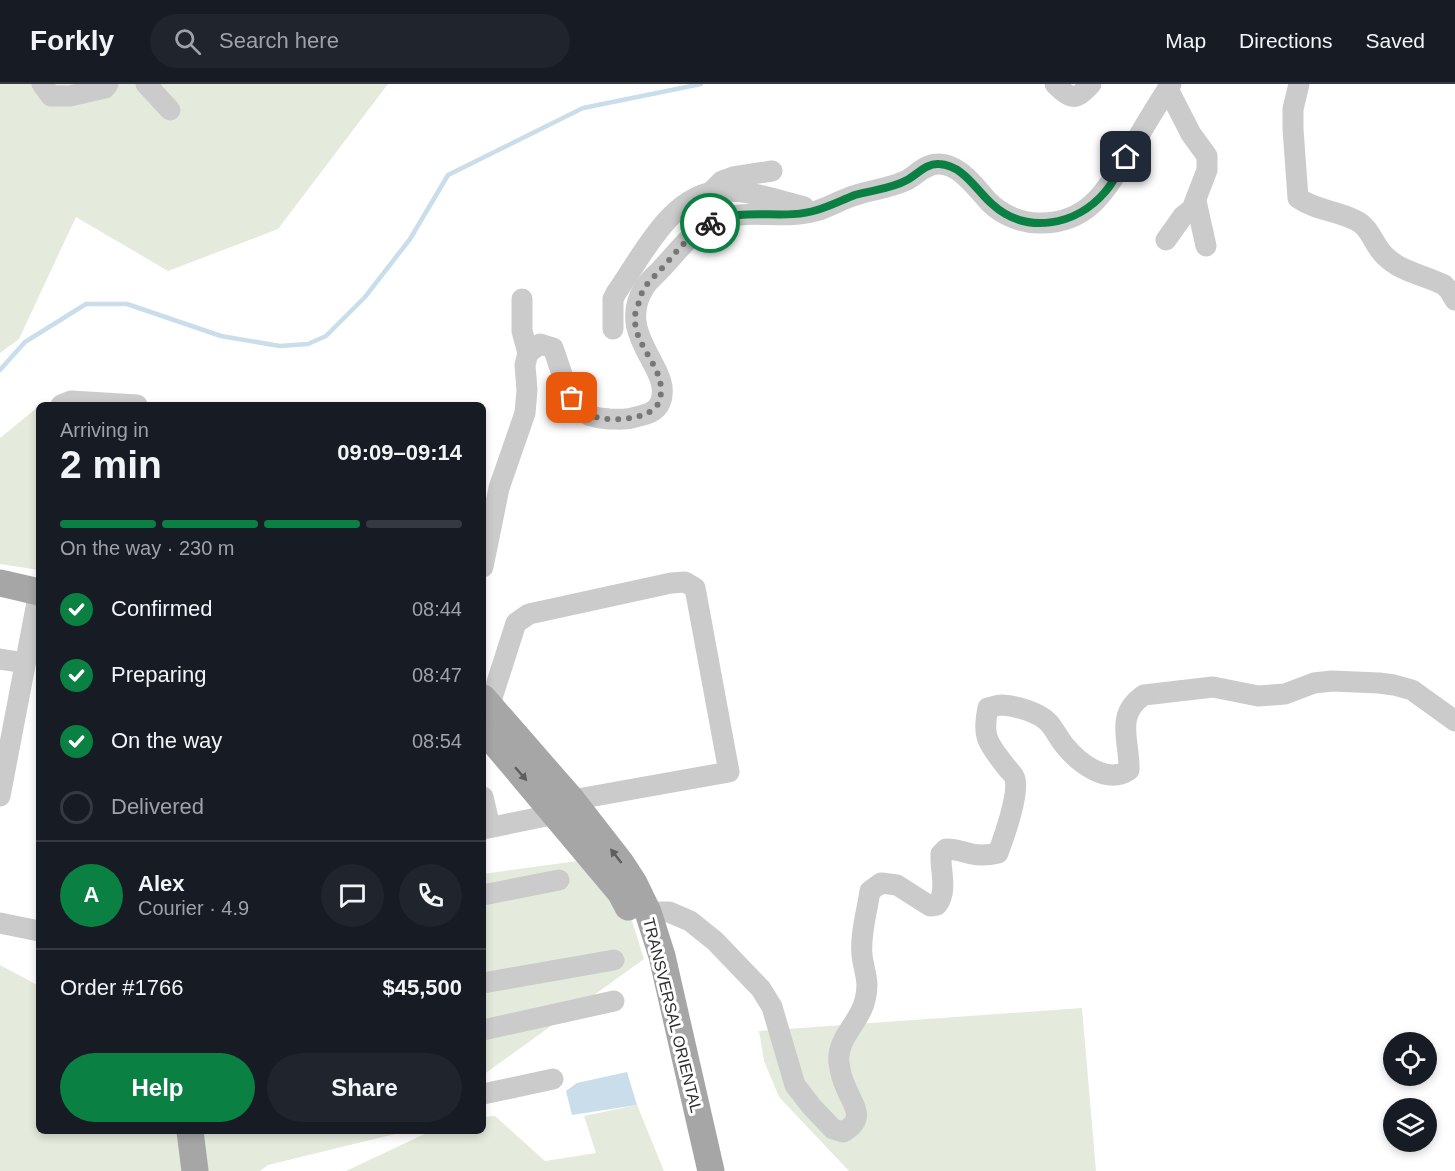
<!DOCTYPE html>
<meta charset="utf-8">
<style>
body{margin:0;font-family:Arial,sans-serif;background:#20242c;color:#f1f3f6;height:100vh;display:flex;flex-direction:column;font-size:22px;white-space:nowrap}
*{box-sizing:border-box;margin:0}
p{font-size:20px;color:#9ea1a6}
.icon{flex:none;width:33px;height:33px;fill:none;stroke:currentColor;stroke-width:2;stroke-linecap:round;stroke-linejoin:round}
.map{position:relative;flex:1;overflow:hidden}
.details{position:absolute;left:36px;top:318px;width:450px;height:732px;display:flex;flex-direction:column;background:#171b24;border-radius:9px;box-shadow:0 3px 9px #0003}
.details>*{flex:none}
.fabs{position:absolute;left:1383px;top:948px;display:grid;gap:12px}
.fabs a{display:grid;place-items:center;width:54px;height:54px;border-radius:50%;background:#171b24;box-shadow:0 3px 9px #0003;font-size:30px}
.pin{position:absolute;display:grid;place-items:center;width:51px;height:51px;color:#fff;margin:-26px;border-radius:12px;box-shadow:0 3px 9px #0006}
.courier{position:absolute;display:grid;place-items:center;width:60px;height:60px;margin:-30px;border:4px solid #0b8043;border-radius:50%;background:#fff;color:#222;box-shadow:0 2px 8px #0007}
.summary em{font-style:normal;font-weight:700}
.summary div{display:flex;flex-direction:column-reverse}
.summary{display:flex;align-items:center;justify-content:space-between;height:102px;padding:0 24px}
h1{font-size:39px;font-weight:700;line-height:45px}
.bar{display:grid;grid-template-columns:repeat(4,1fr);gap:9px 6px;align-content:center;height:72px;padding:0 24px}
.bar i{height:8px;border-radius:4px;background:#363941}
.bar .on{background:#0b8043}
.bar p{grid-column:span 4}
.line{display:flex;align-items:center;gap:15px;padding:0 24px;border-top:2px solid #363941}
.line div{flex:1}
.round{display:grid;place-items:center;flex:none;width:63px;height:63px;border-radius:32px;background:#20242c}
ol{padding:0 24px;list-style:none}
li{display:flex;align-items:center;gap:18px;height:66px}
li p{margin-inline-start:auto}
li .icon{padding:6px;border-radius:50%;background:#0b8043;color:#fff;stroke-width:4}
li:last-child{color:#9ea1a6}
li i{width:33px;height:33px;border:3px solid #363941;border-radius:50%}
.button{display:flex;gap:12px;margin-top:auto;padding:12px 24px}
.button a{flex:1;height:69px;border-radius:36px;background:#0b8043;color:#fff;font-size:24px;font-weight:700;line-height:69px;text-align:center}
.button a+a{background:#20242c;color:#f1f3f6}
header{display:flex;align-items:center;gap:36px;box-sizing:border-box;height:84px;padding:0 30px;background:#171b24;border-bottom:2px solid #363941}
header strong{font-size:28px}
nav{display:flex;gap:33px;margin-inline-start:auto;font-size:21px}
.search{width:420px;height:54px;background:#20242c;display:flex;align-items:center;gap:15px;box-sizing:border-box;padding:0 21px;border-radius:33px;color:#9ea1a6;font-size:22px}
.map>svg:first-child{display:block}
</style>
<header>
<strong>Forkly</strong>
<div class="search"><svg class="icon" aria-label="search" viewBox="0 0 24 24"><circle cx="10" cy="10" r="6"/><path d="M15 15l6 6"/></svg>Search here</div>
<nav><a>Map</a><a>Directions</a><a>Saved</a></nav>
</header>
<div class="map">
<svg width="1455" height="1087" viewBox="0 0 1455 1087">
<rect width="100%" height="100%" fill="#fff"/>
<g fill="#e4ebdc">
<polygon points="0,0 388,0 278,145 168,187 76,133 19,255 0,269"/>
<polygon points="39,322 39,486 0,480 0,354"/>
<polygon points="591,775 632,837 644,875 483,991 483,790"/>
<polygon points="0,881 39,902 39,1047 407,1047 268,1081 260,1087 0,1087"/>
<polygon points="1082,924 1096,1087 849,1087 779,1013 764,977 759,947 689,952"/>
<polygon points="637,1021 664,1087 346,1087 431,1047 483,1047 483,1033 495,1032 545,1077 596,1069 584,1032"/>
</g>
<polygon fill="#c9deea" points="627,988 637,1021 572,1031 566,1007 577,999"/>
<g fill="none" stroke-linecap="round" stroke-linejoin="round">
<polyline stroke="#c9deea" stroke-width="4.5" points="0,286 25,258 86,220 127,220 221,252 280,262 308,260 326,252 365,213 410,155 448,91 583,24 701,0"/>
<g stroke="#cbcbcb" stroke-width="21">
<polyline points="42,0 51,12 70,12 105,4 108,0"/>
<polyline points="146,0 170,26"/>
<path d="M1055 0C1072 16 1075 17 1091 0"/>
<path d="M1299 0 1293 25V45L1298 114C1317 127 1336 126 1355 136 1371 143 1373 161 1385 172 1401 188 1424 191 1444 201L1449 206 1455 216"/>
<polyline points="711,108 722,97 733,93 772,87"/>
<polyline points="1196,117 1206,162"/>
<polyline points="1166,156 1183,132 1192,125 1207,86 1207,72 1191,50 1168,5"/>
<polyline points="522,215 522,247 528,269"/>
<path d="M613 245V215L616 209C642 173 671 108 722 107 749 106 778 116 804 123"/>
<polyline points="61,321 71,317 137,321"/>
<path d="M483 483 499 404 525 329 527 306 525 281 528 269 540 260 553 264C560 282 569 321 586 330 593 334 601 334 609 335 617 335 625 336 632 334 643 331 655 330 660 319 675 285 614 253 644 204 649 196 657 190 663 183 678 167 690 150 710 139 744 122 781 137 816 127 830 123 842 115 856 111 872 106 889 104 905 97 916 92 924 80 938 80 959 79 976 104 989 118 1002 131 1021 139 1039 139 1089 140 1107 105 1129 68 1143 45 1156 22 1171 0"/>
<polyline points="0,575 25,579"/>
<polyline points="490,620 516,539 529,530 671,499 685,498 695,504 729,688 572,716"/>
<polyline points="0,712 39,508"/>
<polyline points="483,713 490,743"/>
<polyline points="483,745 556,730"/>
<polyline points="483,811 559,796"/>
<path d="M648 828H669L690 837 715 857 761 905 772 923 795 1001 812 1023 833 1045 843 1048C868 1034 852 1021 845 1001 842 995 840 986 839 979 836 954 860 939 865 916 870 896 864 889 862 871 860 850 867 828 870 807L881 799 897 801 930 822 937 821C948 807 940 787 941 770L946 765C956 765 963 768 972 770 981 772 990 771 998 769 1004 753 1019 711 1015 695 1014 691 1010 687 1007 684 990 661 981 655 988 624 992 623 997 621 1002 621 1016 622 1039 628 1049 639 1055 646 1059 655 1065 662 1079 679 1107 701 1129 686 1130 657 1114 631 1144 611L1213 603 1258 612 1285 610 1314 599 1332 597 1379 599 1394 601 1412 606 1455 637"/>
<polyline points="0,839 39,847"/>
<polyline points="483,899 614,876"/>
<polyline points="483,946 614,917"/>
<polyline points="483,1010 553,995"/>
</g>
<g stroke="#a6a6a6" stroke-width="27">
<polyline points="0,499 39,508"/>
<polyline points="483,614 572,716 621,779 634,799 648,828 662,872 711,1087"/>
<polyline points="483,645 620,808 628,823"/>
<polyline points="190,1047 195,1087"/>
</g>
</g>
<defs><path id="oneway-solid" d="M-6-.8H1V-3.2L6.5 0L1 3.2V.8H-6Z" transform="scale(1.5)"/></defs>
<g fill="#5e5e5e">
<use href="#oneway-solid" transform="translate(521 690) rotate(49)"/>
<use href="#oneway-solid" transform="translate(616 772) rotate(-128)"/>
</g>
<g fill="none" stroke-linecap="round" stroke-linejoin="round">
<path stroke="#777" stroke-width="6" stroke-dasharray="0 10.8" d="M572 314C576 319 581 327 587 330 604 339 655 338 660 315 667 286 637 266 635 238 634 230 637 223 640 216 641 211 642 207 645 203 650 196 657 190 663 183 678 166 690 150 710 139"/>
<path stroke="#0b8043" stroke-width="8" d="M710 139C744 122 782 137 817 126 830 122 842 116 855 111 872 106 891 105 907 96 917 91 926 79 939 80 963 81 976 106 992 120 1026 151 1076 142 1105 108 1114 98 1120 85 1126 73"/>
</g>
<g text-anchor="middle" stroke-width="6" stroke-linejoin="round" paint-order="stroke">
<g font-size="16" fill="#2e2e2e" stroke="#fff">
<text transform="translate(673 931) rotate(76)" y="6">TRANSVERSAL ORIENTAL</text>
</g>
</g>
</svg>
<div class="fabs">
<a><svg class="icon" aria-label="locate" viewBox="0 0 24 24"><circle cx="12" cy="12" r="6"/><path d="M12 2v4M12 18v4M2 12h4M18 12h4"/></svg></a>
<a><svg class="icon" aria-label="layers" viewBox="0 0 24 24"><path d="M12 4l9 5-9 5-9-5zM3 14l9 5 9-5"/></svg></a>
</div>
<div class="pin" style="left:572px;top:314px;background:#ea580c"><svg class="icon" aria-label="bag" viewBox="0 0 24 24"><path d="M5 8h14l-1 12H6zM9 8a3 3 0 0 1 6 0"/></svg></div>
<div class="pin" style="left:1126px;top:73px;background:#1f2937"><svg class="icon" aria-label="home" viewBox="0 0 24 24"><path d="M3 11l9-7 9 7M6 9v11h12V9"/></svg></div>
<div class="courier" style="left:710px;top:139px"><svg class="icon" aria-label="bike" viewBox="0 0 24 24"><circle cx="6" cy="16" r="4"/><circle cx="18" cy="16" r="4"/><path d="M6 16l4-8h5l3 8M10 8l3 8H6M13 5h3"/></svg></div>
<section class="details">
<div class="summary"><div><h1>2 min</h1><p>Arriving in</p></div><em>09:09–09:14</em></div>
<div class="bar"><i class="on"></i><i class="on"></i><i class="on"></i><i></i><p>On the way · 230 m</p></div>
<ol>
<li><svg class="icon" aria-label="check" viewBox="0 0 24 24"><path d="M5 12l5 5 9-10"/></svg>Confirmed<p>08:44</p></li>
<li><svg class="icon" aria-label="check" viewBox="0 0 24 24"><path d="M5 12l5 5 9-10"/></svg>Preparing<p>08:47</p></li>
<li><svg class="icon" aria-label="check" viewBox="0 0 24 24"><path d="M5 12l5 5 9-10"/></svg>On the way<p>08:54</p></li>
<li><i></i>Delivered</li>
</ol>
<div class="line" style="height:108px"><b class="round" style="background:#0b8043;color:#fff">A</b><div><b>Alex</b><p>Courier · 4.9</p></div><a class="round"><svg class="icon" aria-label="chat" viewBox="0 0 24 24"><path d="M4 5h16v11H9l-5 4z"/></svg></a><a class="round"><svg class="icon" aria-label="phone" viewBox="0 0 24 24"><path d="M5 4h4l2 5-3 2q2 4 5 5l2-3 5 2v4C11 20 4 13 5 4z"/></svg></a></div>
<div class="line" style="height:78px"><div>Order #1766</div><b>$45,500</b></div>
<div class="button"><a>Help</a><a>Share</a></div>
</section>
</div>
